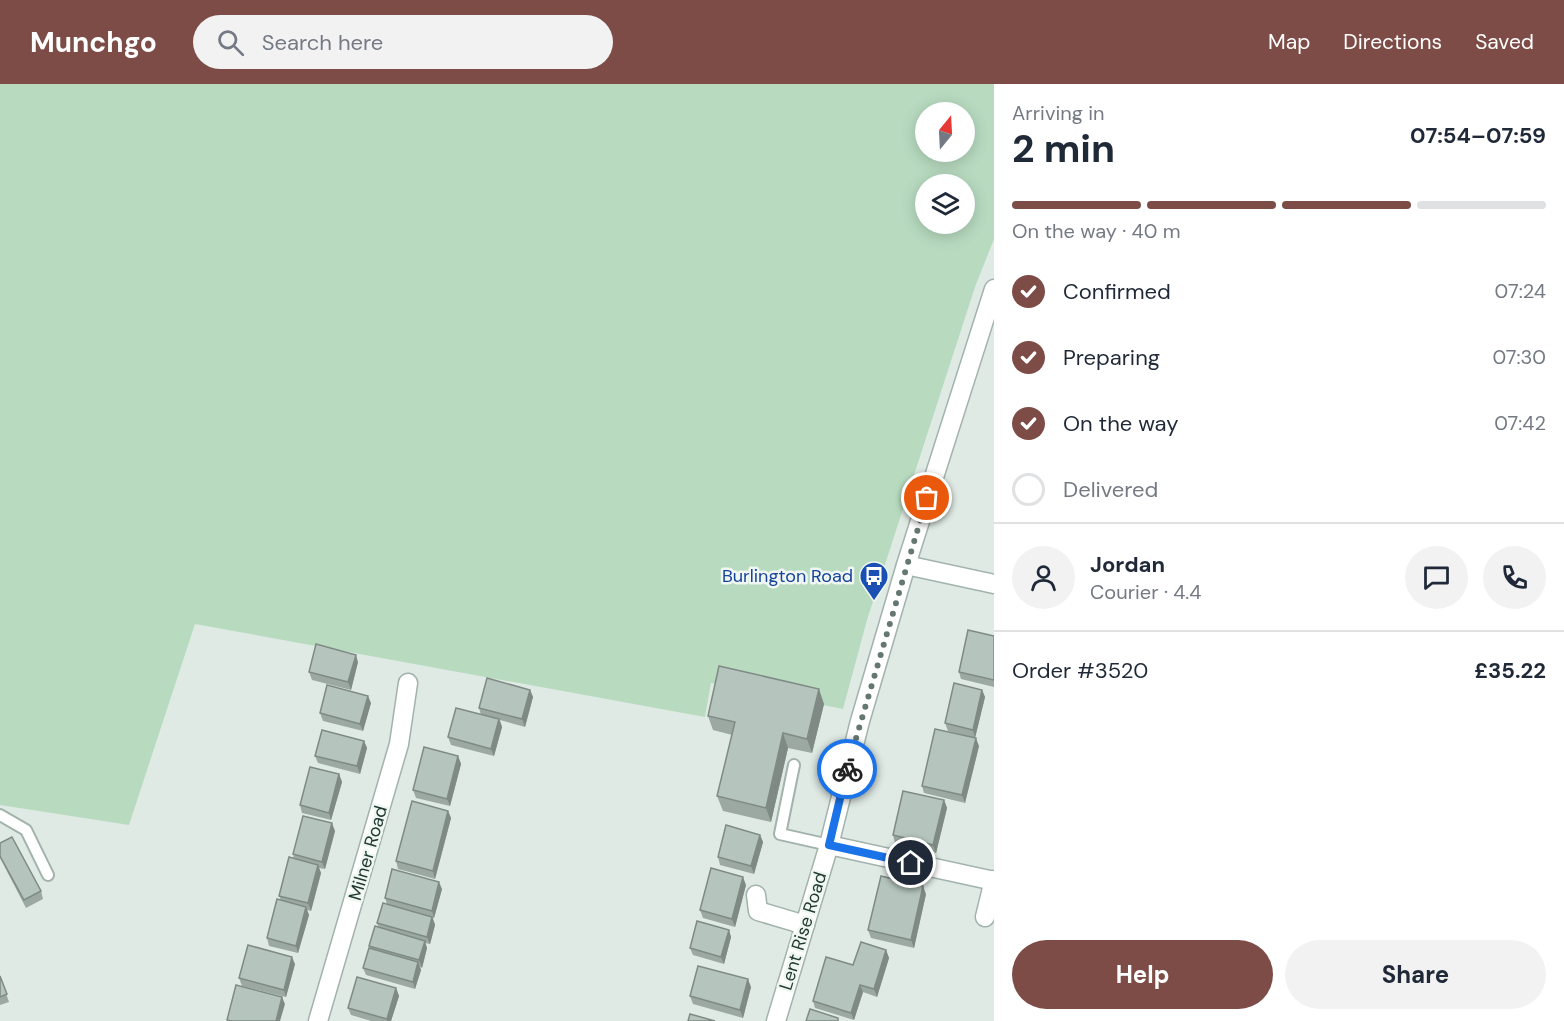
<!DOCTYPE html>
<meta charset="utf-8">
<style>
body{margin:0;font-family:"DM Sans",sans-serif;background:#f2f2f3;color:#1f2937;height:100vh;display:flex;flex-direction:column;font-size:22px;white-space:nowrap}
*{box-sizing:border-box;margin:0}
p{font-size:20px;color:#747a83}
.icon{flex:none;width:33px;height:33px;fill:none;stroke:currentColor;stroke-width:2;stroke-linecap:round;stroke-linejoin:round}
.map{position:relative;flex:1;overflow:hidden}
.side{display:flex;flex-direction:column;background:#fff;width:570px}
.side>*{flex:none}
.needle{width:39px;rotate:18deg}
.buttons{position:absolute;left:915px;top:18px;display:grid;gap:12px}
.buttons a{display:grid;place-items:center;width:60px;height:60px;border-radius:50%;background:#fff;box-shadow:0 3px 15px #0003;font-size:30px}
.pin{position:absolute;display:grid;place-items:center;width:51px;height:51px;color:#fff;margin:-26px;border:3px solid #fff;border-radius:50%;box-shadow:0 2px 6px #0007}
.courier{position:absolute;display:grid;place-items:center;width:60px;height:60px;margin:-30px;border:4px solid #1a73e8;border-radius:50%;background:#fff;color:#222;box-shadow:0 2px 8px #0007}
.summary em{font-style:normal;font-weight:700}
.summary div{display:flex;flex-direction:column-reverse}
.summary{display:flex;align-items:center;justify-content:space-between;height:102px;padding:0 18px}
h1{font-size:39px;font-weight:700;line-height:45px}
.bar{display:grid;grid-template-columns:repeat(4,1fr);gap:9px 6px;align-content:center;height:72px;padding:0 18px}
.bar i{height:8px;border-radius:4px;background:#e0e1e3}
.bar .selected{background:#7d4c46}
.bar p{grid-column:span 4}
.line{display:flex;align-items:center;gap:15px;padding:0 18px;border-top:2px solid #e0e1e3}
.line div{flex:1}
.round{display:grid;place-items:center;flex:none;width:63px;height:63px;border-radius:32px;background:#f2f2f3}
ol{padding:0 18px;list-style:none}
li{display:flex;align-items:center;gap:18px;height:66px}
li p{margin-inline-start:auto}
li .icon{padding:6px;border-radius:50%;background:#7d4c46;color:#fff;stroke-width:4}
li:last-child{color:#747a83}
li i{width:33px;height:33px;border:3px solid #e0e1e3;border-radius:50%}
.action{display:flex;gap:12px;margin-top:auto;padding:12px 18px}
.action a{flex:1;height:69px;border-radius:36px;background:#7d4c46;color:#fff;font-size:24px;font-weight:700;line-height:69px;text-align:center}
.action a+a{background:#f2f2f3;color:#1f2937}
header{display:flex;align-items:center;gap:36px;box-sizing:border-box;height:84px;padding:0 30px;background:#7d4c46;color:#fff}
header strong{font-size:28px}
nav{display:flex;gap:33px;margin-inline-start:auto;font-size:21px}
.search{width:420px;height:54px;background:#f2f2f3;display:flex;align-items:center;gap:15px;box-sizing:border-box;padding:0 21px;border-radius:33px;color:#747a83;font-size:22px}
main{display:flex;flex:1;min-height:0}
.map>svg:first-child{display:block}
</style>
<header>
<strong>Munchgo</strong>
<div class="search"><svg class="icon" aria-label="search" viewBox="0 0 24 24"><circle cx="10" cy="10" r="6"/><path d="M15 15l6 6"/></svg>Search here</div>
<nav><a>Map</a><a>Directions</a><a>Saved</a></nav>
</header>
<main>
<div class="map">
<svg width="994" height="937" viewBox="0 0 994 937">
<rect width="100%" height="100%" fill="#dfeae5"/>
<path fill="#b8dbc0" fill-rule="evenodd" d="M0 0H994V155L975 203 867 536 843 625 711 599 705 633 195 540 129 741 0 721ZM926 28H964V68H926ZM926 100H964V140H926Z"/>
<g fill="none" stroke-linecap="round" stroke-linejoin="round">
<g stroke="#a2b2ac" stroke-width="14">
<g id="service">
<polyline points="794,681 780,750 829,761"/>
<polyline points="0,731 26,746 48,791"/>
</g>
</g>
<g stroke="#a2b2ac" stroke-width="21">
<g id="minor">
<polyline points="906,481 994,500"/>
<polyline points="829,761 994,797"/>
<polyline points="756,811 758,827 805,841"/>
<polyline points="985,833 994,796"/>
<polyline points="318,937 399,660 408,599"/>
</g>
</g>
<g stroke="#a2b2ac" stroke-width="21">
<polyline id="tertiary" points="776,937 829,761 860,637 906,481 994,205"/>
</g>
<use href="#service" stroke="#fff" stroke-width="10"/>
<use href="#minor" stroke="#fff" stroke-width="18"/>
<use href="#tertiary" stroke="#fff" stroke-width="18"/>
</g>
<g fill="#9ca9a3">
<polygon points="994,552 994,603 961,595 959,588"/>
<polygon points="358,578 351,606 312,596 309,588"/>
<polygon points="530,606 533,613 525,643 500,636 502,643 494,672 451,661 448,653 481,631 479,624"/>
<polygon points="982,606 985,613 975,654 948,647 945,639"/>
<polygon points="371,619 363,647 323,637 320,629"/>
<polygon points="824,620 812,669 788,664 771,738 723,727 717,712 732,651 713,646 708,632"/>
<polygon points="364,657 367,664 360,690 318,679 315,672"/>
<polygon points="979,662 965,719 924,709 922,702"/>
<polygon points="458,672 461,680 450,722 416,714 413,706"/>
<polygon points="339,690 342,698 331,736 302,729 300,721"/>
<polygon points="944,716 947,724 936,769 895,759 893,751"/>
<polygon points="448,727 451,734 435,795 398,785 396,777"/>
<polygon points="335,747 325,785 319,784 321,789 311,827 307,826 309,831 298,869 269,862 267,854 281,816 279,812 294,775 293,770"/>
<polygon points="760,751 763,758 754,790 720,781 718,773"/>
<polygon points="0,759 41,807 43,815 26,824 0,774"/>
<polygon points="746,801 735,843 703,834 700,826"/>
<polygon points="442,805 434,834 433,834 435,841 430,860 425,859 427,864 422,884 420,883 421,886 415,905 366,891 363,884 370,865 369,862 379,844 377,839 387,820 385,814"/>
<polygon points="926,810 914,864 871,854 868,846"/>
<polygon points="729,846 731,853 724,880 693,871 690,864"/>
<polygon points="886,866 889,874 877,913 863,908 854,936 815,924 813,917 853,881"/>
<polygon points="295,880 286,913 242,902 239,894"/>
<polygon points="0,892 9,918 0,921"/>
<polygon points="751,903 743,934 693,920 690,912"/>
<polygon points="396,904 399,912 391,937 371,937 351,931 348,924"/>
</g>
<g fill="#7f8a85">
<polygon points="356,571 358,578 351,606 348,598"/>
<polygon points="819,605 824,620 812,669 807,655"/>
<polygon points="530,606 533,613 525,643 522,635"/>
<polygon points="982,606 985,613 975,654 973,646"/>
<polygon points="368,612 371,619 363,647 360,640"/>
<polygon points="499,635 502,643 494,672 491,665"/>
<polygon points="783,649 788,664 771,738 766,724"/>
<polygon points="976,654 979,662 965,719 962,711"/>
<polygon points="364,657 367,664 360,690 357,682"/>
<polygon points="458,672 461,680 450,722 447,715"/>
<polygon points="339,690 342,698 331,736 329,729"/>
<polygon points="944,716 947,724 936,769 933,761"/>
<polygon points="448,727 451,734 435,795 433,787"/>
<polygon points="332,739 335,747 325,785 322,778"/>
<polygon points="760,751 763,758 754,790 751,782"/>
<polygon points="318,781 321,789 311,827 308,819"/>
<polygon points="743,793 746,801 735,843 732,835"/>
<polygon points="439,798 442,805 434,834 432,827"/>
<polygon points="923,802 926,810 914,864 911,856"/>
<polygon points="306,823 309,831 298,869 296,862"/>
<polygon points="432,833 435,841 430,860 427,853"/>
<polygon points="729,846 731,853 724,880 721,873"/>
<polygon points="425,857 427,864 422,884 419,876"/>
<polygon points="886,866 889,874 877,913 874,905"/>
<polygon points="292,873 295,880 286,913 284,906"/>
<polygon points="418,878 421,886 415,905 413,898"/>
<polygon points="748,895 751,903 743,934 740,926"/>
<polygon points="860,901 863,908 854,936 851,929"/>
<polygon points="396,904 399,912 391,937 387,937 387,935"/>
<polygon points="282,913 285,920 280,937 276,937"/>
</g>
<g fill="#b5c5be" stroke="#7f8a85" stroke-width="1.5">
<polygon points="968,546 994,552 994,596 959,588"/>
<polygon points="316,560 356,571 348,598 309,588"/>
<polygon points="719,582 819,605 807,655 783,649 766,724 717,712 735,638 708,632"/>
<polygon points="487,594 530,606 522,635 479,624"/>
<polygon points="954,599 982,606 973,646 945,639"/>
<polygon points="327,601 368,612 360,640 320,629"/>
<polygon points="456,624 499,635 491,665 448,653"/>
<polygon points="935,645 976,654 962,711 922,702"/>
<polygon points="322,646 364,657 357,682 315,672"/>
<polygon points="424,663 458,672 447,715 413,706"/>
<polygon points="310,683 339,690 329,729 300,721"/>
<polygon points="903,707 944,716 933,761 893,751"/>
<polygon points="412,717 448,727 433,787 396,777"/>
<polygon points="303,732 332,739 322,778 293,770"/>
<polygon points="726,741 760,751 751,782 718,773"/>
<polygon points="12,753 41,807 24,816 0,772 0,759"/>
<polygon points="289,773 318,781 308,819 279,812"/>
<polygon points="711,784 743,793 732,835 700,826"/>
<polygon points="392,785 439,798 432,827 385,814"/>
<polygon points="881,792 923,802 911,856 868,846"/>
<polygon points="277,815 306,823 296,862 267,854"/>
<polygon points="383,819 432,833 427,853 377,839"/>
<polygon points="697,837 729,846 721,873 690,864"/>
<polygon points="375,842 425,857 419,876 369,862"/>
<polygon points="861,858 886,866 874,905 860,901 851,929 813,917 826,873 853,881"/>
<polygon points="248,861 292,873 284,906 239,894"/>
<polygon points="369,864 418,878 413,898 363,884"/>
<polygon points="698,882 748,895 740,926 690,912"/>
<polygon points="0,892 7,910 0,913"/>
<polygon points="357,893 396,904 387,935 348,924"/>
<polygon points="236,901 282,913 276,937 232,937 227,936"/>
<polygon points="810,925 838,934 838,937 806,937"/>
<polygon points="690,930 715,937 688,937"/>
</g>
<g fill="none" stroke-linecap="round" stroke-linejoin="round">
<polyline stroke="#647871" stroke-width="6" stroke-dasharray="0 10.8" points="847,685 927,414"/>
<polyline stroke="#1a73e8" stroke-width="8" points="847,685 829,761 911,779"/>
</g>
<defs>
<g id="bus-pin" transform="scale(1.5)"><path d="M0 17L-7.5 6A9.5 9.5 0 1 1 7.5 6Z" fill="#1a4fb4" stroke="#f0f7f3"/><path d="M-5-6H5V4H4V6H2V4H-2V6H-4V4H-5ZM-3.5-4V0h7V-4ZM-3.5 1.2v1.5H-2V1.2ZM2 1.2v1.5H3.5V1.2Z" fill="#fff"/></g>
</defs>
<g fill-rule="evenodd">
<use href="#bus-pin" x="874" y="492"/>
</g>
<g text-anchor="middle" stroke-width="5" stroke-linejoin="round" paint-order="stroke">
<g font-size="18" fill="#164399" stroke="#f0f7f3" text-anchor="end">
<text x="853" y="498">Burlington Road</text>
</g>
<g font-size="18" fill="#213a32" stroke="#f0f7f3">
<text transform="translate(368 769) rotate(-74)" y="6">Milner Road</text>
<text transform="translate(803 847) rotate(-73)" y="6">Lent Rise Road</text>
</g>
</g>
</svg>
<div class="buttons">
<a><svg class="needle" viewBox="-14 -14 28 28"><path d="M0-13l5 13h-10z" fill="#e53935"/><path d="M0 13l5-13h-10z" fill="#747a83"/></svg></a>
<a><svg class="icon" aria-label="layers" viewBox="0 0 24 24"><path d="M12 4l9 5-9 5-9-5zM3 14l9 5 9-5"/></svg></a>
</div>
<div class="pin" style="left:927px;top:414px;background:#ea580c"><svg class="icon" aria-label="bag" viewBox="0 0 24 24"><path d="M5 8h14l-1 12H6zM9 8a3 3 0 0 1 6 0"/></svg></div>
<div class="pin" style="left:911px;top:779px;background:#1f2937"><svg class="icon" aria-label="home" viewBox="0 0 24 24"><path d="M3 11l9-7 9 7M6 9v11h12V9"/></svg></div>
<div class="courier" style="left:847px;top:685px"><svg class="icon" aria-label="bike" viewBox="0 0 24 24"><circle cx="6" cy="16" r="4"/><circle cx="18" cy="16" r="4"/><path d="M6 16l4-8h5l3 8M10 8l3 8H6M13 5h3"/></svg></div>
</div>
<section class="side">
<div class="summary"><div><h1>2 min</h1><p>Arriving in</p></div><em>07:54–07:59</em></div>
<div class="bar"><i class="selected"></i><i class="selected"></i><i class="selected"></i><i></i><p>On the way · 40 m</p></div>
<ol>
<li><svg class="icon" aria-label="check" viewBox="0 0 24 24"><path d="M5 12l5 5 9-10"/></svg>Confirmed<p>07:24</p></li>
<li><svg class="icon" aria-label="check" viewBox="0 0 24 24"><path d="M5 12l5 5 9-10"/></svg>Preparing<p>07:30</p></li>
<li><svg class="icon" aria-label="check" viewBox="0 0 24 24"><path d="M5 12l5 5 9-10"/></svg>On the way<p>07:42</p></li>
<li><i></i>Delivered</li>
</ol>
<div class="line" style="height:108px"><a class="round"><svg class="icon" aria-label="person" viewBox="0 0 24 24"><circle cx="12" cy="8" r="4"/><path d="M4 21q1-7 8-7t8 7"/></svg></a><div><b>Jordan</b><p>Courier · 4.4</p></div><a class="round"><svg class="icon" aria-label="chat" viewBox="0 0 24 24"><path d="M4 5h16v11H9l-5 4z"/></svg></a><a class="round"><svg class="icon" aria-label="phone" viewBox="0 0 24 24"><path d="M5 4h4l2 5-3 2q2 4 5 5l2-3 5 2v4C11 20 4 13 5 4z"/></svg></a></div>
<div class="line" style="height:78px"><div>Order #3520</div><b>£35.22</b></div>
<div class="action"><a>Help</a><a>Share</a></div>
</section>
</main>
